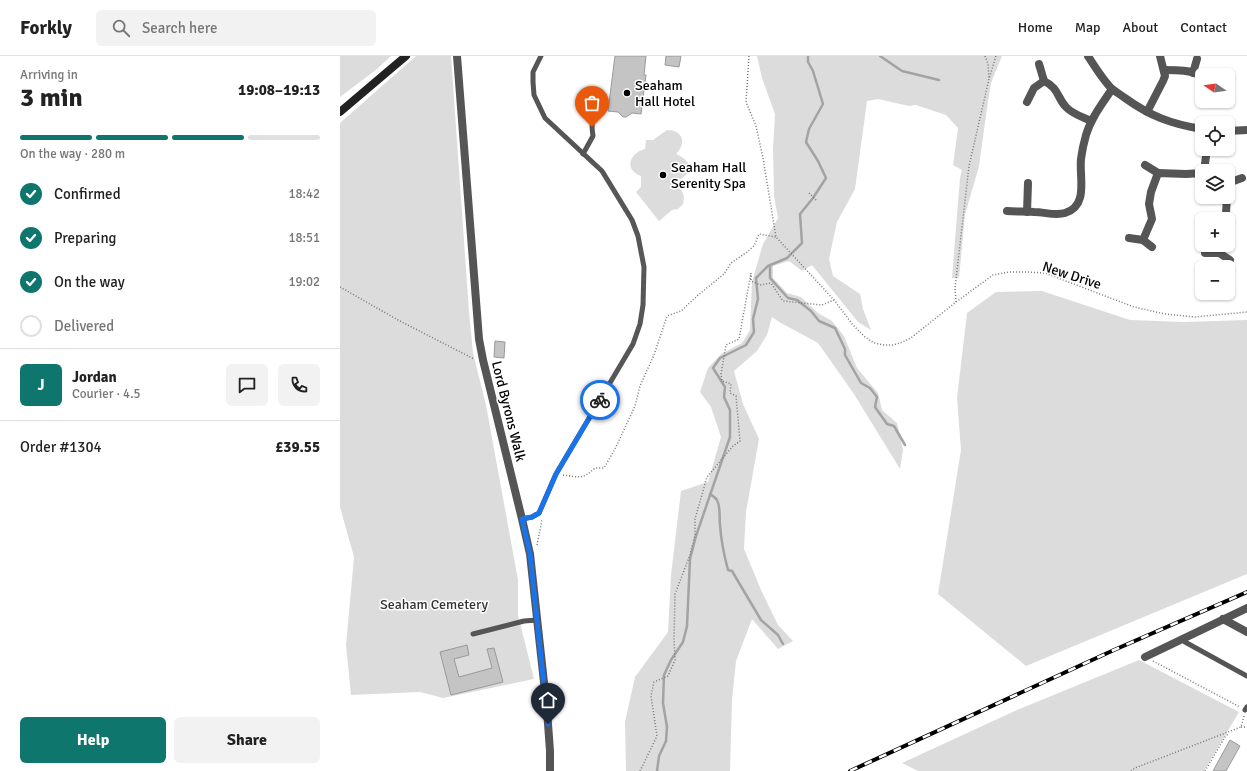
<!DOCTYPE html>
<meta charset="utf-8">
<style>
body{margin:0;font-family:Signika,sans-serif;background:#f2f2f2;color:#222;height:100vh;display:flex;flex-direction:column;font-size:15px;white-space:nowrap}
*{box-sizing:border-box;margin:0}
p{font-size:13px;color:#767676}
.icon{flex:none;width:22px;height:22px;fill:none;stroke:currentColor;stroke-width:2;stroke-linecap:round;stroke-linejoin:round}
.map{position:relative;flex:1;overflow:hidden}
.sheet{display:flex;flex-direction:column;background:#fff;width:340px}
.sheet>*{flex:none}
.needle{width:26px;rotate:283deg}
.tools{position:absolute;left:855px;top:12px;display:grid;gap:8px}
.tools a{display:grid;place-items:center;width:40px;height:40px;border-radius:6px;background:#fff;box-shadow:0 1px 3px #0004;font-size:20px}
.pin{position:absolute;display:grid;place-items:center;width:34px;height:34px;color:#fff;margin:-41px -17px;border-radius:50% 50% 50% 0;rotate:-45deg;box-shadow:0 0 4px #0007}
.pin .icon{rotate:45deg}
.courier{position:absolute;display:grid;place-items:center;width:40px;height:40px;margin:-20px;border:3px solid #1a73e8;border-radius:50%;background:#fff;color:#222;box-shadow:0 1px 5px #0007}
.overview em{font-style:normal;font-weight:800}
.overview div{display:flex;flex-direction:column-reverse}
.overview{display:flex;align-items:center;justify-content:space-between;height:68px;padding:0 20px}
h1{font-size:26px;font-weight:800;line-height:30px}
.bar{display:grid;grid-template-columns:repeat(4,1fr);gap:6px 4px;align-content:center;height:48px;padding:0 20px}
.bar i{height:5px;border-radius:3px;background:#e0e0e0}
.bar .active{background:#0f766e}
.bar p{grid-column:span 4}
.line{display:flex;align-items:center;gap:10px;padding:0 20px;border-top:1px solid #e0e0e0}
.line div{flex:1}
.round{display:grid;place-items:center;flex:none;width:42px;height:42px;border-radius:6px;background:#f2f2f2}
ol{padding:0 20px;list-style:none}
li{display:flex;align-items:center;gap:12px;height:44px}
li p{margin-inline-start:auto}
li .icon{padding:4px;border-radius:50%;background:#0f766e;color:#fff;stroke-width:4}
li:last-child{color:#767676}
li i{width:22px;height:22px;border:2px solid #e0e0e0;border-radius:50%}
.button{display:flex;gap:8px;margin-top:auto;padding:8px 20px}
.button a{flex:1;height:46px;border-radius:6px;background:#0f766e;color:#fff;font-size:16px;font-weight:800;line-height:46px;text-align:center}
.button a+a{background:#f2f2f2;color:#222}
header{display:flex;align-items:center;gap:24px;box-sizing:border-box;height:56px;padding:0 20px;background:#fff;border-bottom:1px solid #e0e0e0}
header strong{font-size:19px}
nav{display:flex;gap:22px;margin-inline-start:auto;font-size:14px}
.search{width:280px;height:36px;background:#f2f2f2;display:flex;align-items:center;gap:10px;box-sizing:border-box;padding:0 14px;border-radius:6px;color:#767676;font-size:15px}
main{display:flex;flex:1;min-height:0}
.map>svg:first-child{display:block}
</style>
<header>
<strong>Forkly</strong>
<div class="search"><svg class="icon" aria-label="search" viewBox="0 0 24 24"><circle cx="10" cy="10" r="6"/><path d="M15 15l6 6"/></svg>Search here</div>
<nav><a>Home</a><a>Map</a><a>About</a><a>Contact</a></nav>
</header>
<main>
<section class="sheet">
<div class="overview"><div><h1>3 min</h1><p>Arriving in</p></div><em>19:08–19:13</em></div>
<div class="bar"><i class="active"></i><i class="active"></i><i class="active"></i><i></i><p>On the way · 280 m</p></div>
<ol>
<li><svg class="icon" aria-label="check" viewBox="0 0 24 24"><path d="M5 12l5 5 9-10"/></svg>Confirmed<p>18:42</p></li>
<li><svg class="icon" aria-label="check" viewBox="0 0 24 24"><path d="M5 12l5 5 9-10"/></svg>Preparing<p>18:51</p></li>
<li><svg class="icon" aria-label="check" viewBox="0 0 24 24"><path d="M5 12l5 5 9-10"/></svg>On the way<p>19:02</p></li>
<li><i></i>Delivered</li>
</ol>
<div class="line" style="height:72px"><b class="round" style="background:#0f766e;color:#fff">J</b><div><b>Jordan</b><p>Courier · 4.5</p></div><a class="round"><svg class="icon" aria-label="chat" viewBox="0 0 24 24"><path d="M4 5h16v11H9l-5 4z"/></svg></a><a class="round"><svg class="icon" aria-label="phone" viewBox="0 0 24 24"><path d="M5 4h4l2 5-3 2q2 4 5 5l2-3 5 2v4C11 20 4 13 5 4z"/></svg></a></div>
<div class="line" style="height:52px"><div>Order #1304</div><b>£39.55</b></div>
<div class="button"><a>Help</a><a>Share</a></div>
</section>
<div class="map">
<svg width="907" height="715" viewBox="0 0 907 715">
<rect width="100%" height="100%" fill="#fff"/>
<g fill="#dcdcdc">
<polygon points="0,0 51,0 37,13 0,41"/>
<polygon points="76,0 111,0 129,256 133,297 146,349 178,524 178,559 194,623 103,642 80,636 11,639 6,589 14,501 0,451 0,67"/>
<polygon points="417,0 662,0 651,27 648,45 639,110 625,159 619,222 612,222 620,122 622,114 613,109 618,72 606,59 576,49 569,50 538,43 527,45 515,133 497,166 489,203 493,220 520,238 523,253 531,274 518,266 472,209 462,215 449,205 433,210 433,222 447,237 461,241 478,257 492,265 504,280 517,312 538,337 542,354 557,367 563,394 560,413 514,338 478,287 441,267 432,261 427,279 417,295 394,315 403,348 419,383 406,456 404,493 421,534 438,569 453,585 438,593 412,563 396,605 392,644 390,715 286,715 285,666 295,621 328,576 331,519 341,435 368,426 381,381 371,351 360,336 368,312 381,298 402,287 410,274 412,226 423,188 438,162 434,140 433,93 435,58 422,22"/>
<path d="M327 74C343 74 347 87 336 98 354 105 353 120 335 125L334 130 338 131 342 135 344 141 343 148 338 153 332 154 319 165 296 136 301 131V120C284 114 289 97 305 93L306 84H313Z"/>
<polygon points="702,235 790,264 844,266 907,264 907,518 686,610 598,538 621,394 617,342 627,257 656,236"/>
<polygon points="799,604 899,656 864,715 578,715 562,707 677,654"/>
</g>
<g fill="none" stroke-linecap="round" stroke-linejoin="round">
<g stroke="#a3a3a3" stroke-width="2.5">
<polyline points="540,0 562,15 599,24"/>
<polyline points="430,209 430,222 448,242 457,244 471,255 479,265 495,272 505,293 505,299 521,327 530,332 537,341 535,351 547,368 554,370 565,389"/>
<path d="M370 438C373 440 375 441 377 444 381 452 379 461 380 469 381 484 384 499 388 514L392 515 421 564 438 579 443 588"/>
<polyline points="317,715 319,700 326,685 327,671 323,647 324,619 331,604 343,586 347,570 350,503 356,480 390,381 390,354 384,341 385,331 373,312 380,302 406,289 414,276 413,263 418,243 416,222 428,210 447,202 462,187 460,158 473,142 486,122 478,105 466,86 469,73 483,48 473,15 468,6 468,0"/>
</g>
</g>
<g fill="#c4c4c4" stroke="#999">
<polygon points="275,0 306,0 304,19 306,19 301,58 292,57 286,61 283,61 278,56 268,55"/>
<polygon points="326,0 341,0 339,11 325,9"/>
<polygon points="155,285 165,286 164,302 154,301"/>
<polygon points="127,589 129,599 114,603 119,621 152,612 147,593 154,592 163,626 111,639 100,596"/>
<polygon points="890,684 900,690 886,715 873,715"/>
</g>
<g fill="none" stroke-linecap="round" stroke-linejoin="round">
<g stroke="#777" stroke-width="1.5" stroke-dasharray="1 2" stroke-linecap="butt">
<polyline points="409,0 406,46 416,70 423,102 436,181 494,244 513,269 525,281 534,287 544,289 553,289 563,286 572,281 616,246 653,219 669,216 687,216 705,217 794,251 825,258 855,261 907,256"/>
<polyline points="645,0 648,8 649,22"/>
<polyline points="469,137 477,145"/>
<polyline points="0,231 58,264 134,303"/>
<polyline points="616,246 615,232 629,110 649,23 656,0"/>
<path d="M223 419C240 421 242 424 255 412H264L275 393 295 350 300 330 314 299 327 260 341 255 357 240 384 218 391 207 407 196 414 190 419 178 436 181"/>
<polyline points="197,489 202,464"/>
<polyline points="813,605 900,651"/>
<polyline points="901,671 907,671"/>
<polyline points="300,715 317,680 311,640 314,626 328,620 335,604 334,583 335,538 350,499 355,479 355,463 367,421 393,390 400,385 396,340 390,337 391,328 382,325 381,318 386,289 399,283 411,217 411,225 420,229 431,227 443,245 482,249 494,244"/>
<polyline points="791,715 795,712 901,671 904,660"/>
<polyline points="865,715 885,681 888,678"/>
</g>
<g stroke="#555" stroke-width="5">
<polyline points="877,45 877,49"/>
<path d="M243 98 253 80C251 67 251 64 262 57"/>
<polyline points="182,463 192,461 199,457 216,418 293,288 300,268 303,249 304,211 298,180 292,164 262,115 205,62 194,39 193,26 193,16 201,0"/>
<polyline points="133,578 184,565 198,564"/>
<polyline points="842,582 845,586 907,620"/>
<polyline points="905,654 907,651"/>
</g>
<g stroke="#555" stroke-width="8">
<polyline points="117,0 139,283 143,304 182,463 190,498 207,654 210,695 210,715"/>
<path d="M748 0C755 11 763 24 772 33 776 36 781 39 785 42 810 60 831 68 862 73"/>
<polyline points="699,8 704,25"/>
<path d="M824 14C837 14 851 14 862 20"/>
<polyline points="853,17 857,3"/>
<path d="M687 46 694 32 704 25C719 32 717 42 726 51 732 58 743 61 751 65"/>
<polyline points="807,56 823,25 825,20 820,0"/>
<polyline points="888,75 907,74"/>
<polyline points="805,109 818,117"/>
<polyline points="864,115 867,93"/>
<polyline points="888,127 902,122"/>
<polyline points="887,141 886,157 887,163"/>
<path d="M667 155C676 156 685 155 694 156 705 156 715 160 725 157 749 150 739 121 741 103 742 95 744 86 746 79 751 62 762 48 772 33"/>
<polyline points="687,156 688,127"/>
<polyline points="789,182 803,184 812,191"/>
<polyline points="803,184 812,163 809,148 811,136 818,117 846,118 862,117"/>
<polyline points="865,197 879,197 890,204"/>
<polyline points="883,563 907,576"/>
<polyline points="805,601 907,552"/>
</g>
<polyline stroke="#222" stroke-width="8" points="0,56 66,0"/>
<g stroke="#000" stroke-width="4">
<polyline id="rail" points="510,715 774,594 907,536"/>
</g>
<use href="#rail" stroke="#fff" stroke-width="2.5" stroke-dasharray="8" stroke-linecap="butt"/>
</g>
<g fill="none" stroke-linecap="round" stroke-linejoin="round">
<polyline stroke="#595959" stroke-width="4" stroke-dasharray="0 7.2" points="252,71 253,80 243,98 262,115 292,164 298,180 304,211 303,249 300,268 293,288 260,344"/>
<polyline stroke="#1a73e8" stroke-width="5" points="208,668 190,498 182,463 192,461 199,457 216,418 260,344"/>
</g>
<g fill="#000" stroke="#fff" stroke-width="1.5">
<circle cx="287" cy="37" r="4"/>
<circle cx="323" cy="119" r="4"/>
</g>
<g text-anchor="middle" stroke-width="3" stroke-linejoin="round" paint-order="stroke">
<g font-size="14" fill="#000" stroke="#fff" text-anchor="start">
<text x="295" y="34">Seaham<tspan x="295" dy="16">Hall Hotel</tspan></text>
<text x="331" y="116">Seaham Hall<tspan x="331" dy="16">Serenity Spa</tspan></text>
</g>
<g font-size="14" fill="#000" stroke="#fff">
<text transform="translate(732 219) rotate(18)" y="5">New Drive</text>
<text transform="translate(169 355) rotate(76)" y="5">Lord Byrons Walk</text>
</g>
<g font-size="14" fill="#333" stroke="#fff">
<text x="94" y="553">Seaham Cemetery</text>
</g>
</g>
</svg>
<div class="tools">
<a><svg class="needle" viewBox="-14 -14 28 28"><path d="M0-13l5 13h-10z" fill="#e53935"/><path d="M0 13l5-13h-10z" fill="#767676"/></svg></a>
<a><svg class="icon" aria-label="locate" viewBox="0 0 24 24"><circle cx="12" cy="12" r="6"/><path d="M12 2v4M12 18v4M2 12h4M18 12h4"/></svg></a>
<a><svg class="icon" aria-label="layers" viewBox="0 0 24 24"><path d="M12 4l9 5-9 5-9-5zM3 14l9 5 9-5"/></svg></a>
<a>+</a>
<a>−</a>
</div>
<div class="pin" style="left:252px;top:71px;background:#ea580c"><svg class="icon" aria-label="bag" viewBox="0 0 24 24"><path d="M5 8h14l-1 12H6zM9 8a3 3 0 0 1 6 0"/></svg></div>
<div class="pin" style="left:208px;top:668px;background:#1f2937"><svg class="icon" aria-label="home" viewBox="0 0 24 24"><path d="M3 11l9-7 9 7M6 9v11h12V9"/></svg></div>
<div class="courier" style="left:260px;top:344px"><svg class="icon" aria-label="bike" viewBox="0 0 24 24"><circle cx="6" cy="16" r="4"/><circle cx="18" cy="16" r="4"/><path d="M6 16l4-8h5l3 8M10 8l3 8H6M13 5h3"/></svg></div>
</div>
</main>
